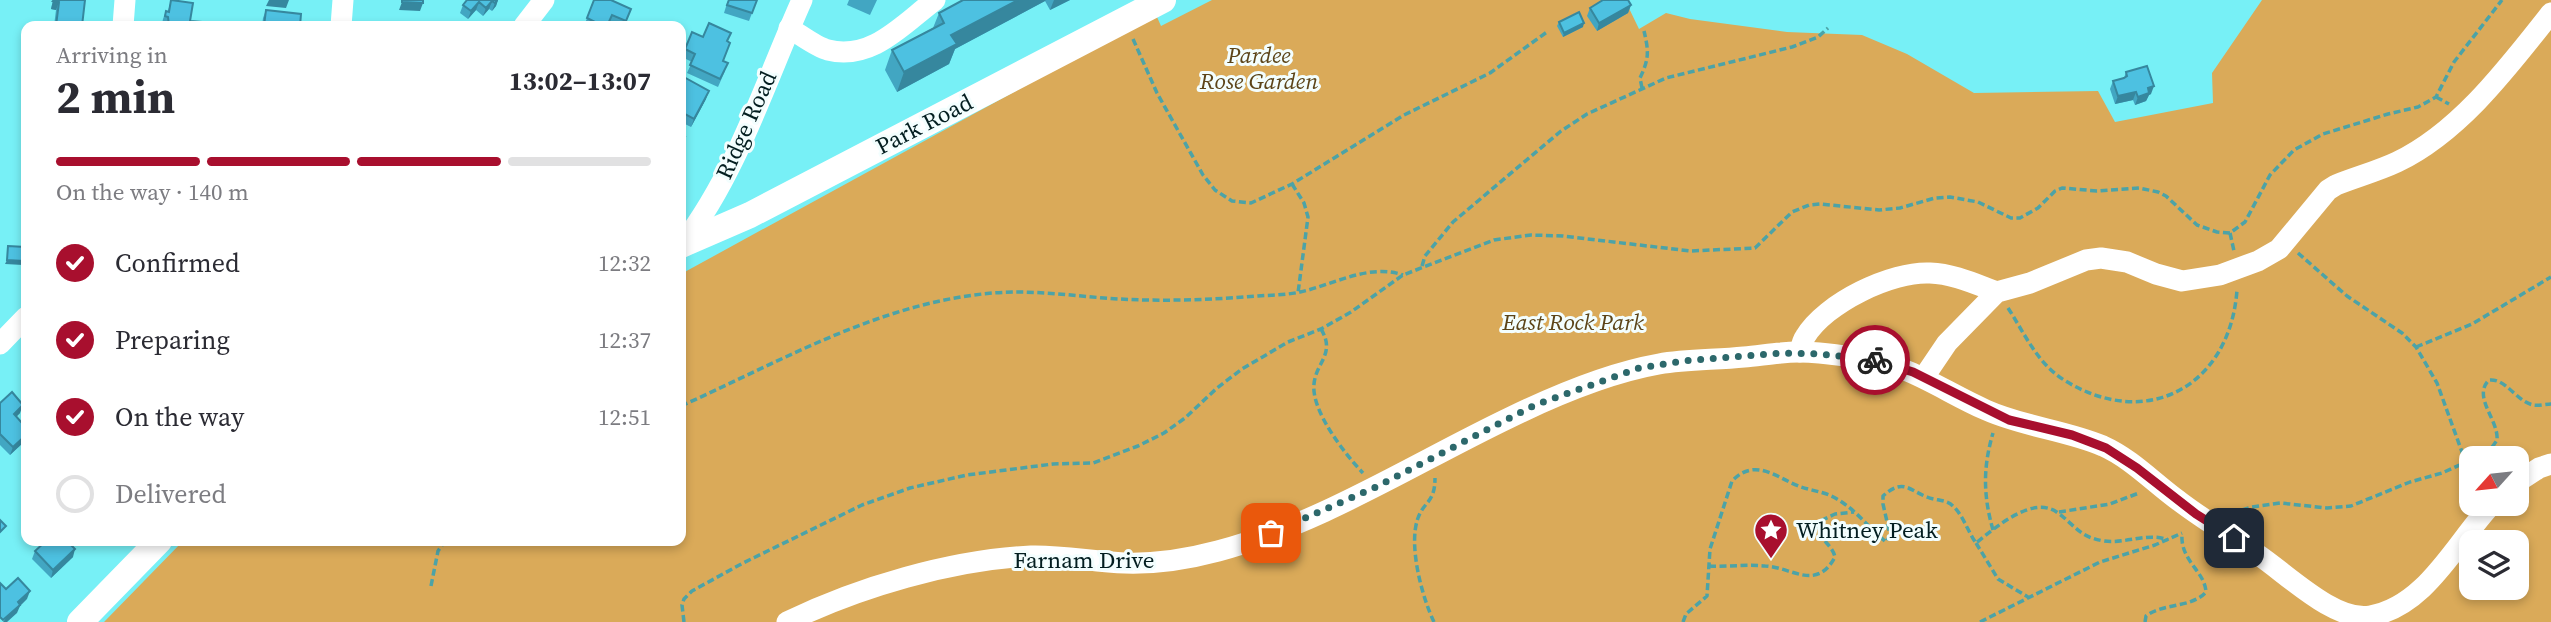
<!DOCTYPE html>
<meta charset="utf-8">
<style>
body{margin:0;font-family:"Source Serif 4",serif;background:#f7f7f7;color:#2b2b33;height:100vh;display:flex;flex-direction:column;font-size:26px;white-space:nowrap}
*{box-sizing:border-box;margin:0}
p{font-size:23px;color:#7c7c81}
.icon{flex:none;width:38px;height:38px;fill:none;stroke:currentColor;stroke-width:2;stroke-linecap:round;stroke-linejoin:round}
.map{position:relative;flex:1;overflow:hidden}
.drawer{position:absolute;left:21px;top:21px;width:665px;height:525px;display:flex;flex-direction:column;background:#fff;border-radius:14px;box-shadow:0 4px 10px #0003}
.drawer>*{flex:none}
.needle{width:46px;rotate:243deg}
.tools{position:absolute;left:2459px;top:446px;display:grid;gap:14px}
.tools a{display:grid;place-items:center;width:70px;height:70px;border-radius:14px;background:#fff;box-shadow:0 4px 10px #0003;font-size:35px}
.pin{position:absolute;display:grid;place-items:center;width:60px;height:60px;color:#fff;margin:-30px;border-radius:14px;box-shadow:0 4px 10px #0006}
.courier{position:absolute;display:grid;place-items:center;width:70px;height:70px;margin:-35px;border:5px solid #a80f2e;border-radius:50%;background:#fff;color:#222;box-shadow:0 2px 9px #0007}
.summary em{font-style:normal;font-weight:700}
.summary div{display:flex;flex-direction:column-reverse}
.summary{display:flex;align-items:center;justify-content:space-between;height:119px;padding:0 35px}
h1{font-size:46px;font-weight:700;line-height:52px}
.bar{display:grid;grid-template-columns:repeat(4,1fr);gap:10px 7px;align-content:center;height:84px;padding:0 35px}
.bar i{height:9px;border-radius:5px;background:#e1e1e2}
.bar .current{background:#a80f2e}
.bar p{grid-column:span 4}
ol{padding:0 35px;list-style:none}
li{display:flex;align-items:center;gap:21px;height:77px}
li p{margin-inline-start:auto}
li .icon{padding:7px;border-radius:50%;background:#a80f2e;color:#fff;stroke-width:4}
li:last-child{color:#7c7c81}
li i{width:38px;height:38px;border:4px solid #e1e1e2;border-radius:50%}
.map>svg:first-child{display:block}
</style>
<div class="map">
<svg width="2551" height="622" viewBox="0 0 2551 622">
<rect width="100%" height="100%" fill="#77f0f6"/>
<path fill="#daaa59" fill-rule="evenodd" d="M1212 0H1625L1639 29 1666 13 1690 19 1787 32 1862 35 1907 54 1974 93 2098 91 2115 122 2213 103 2212 73 2262 0H2551V622H104L183 541H681V274L1054 70 1157 17 1161 26ZM2471 458H2516V504H2471ZM2471 542H2516V588H2471Z"/>
<g fill="none" stroke-linecap="round" stroke-linejoin="round">
<g stroke="#4ca3a7" stroke-width="3.5" stroke-dasharray="7 3.5" stroke-linecap="butt">
<polyline points="1133,39 1157,93 1203,175 1215,190 1232,201 1251,203 1292,184 1404,115 1490,73 1547,32"/>
<path d="M1642 88 1640 78C1649 59 1649 52 1644 31"/>
<polyline points="2436,97 2449,104"/>
<polyline points="1292,184 1304,203 1308,217 1298,293"/>
<polyline points="2230,233 2234,251"/>
<polyline points="2298,253 2347,296 2402,333 2416,347 2437,383 2466,463"/>
<polyline points="1422,266 1425,256 1453,222 1561,131 1587,114 1666,78 1792,47 1818,37 1828,28"/>
<path d="M2008 308C2025 334 2037 363 2064 380 2147 432 2230 386 2237 290"/>
<path d="M1321 329C1336 354 1316 362 1314 384 1311 411 1345 454 1363 473"/>
<polyline points="2416,347 2472,324 2551,277"/>
<path d="M681 406C782 361 881 302 993 293 1031 290 1067 295 1104 298 1156 302 1207 300 1258 296 1272 295 1287 295 1300 292 1333 285 1369 263 1403 275"/>
<path d="M2474 458 2493 446 2497 440C2499 420 2472 397 2489 380 2506 378 2516 401 2533 405 2539 406 2546 404 2551 404"/>
<polyline points="2059,512 2110,504 2139,493"/>
<polyline points="2232,513 2252,507 2280,503 2327,508 2351,506 2410,482 2442,473 2471,460"/>
<path d="M1993 530C1983 495 1983 467 1993 433"/>
<polyline points="1976,543 1998,579 2028,597"/>
<path d="M1709 566C1728 567 1747 564 1765 566 1792 567 1816 592 1835 557 1832 543 1815 538 1818 522L1835 514 1854 512"/>
<polyline points="431,586 438,551 445,541"/>
<polyline points="684,622 682,605 684,599 692,591 743,563 862,505 910,488 967,475 1053,464 1093,463 1138,446 1164,433 1185,418 1217,388 1242,369 1288,342 1321,329 1351,312 1403,275 1494,240 1531,235 1563,236 1690,251 1755,248 1792,212 1809,205 1820,204 1879,210 1900,208 1935,198 1950,197 1978,202 2011,218 2020,218 2038,208 2055,191 2062,188 2097,191 2139,188 2158,192 2166,196 2197,225 2217,232 2230,233 2245,222 2270,175 2294,150 2323,134 2388,114 2418,107 2436,97 2454,62 2502,0"/>
<path d="M1434 622C1422 597 1408 545 1418 518 1424 501 1435 503 1435 478"/>
<path d="M1683 622 1686 614 1707 596 1710 549 1732 481C1756 456 1778 479 1801 487 1813 491 1826 492 1837 499 1856 510 1869 528 1886 542L1890 535 1883 504V496C1903 478 1909 490 1927 497 1936 501 1946 499 1953 506 1963 515 1968 532 1976 543 1995 528 2033 494 2058 513 2076 526 2079 537 2104 541 2125 544 2149 532 2168 540"/>
<polyline points="1980,622 2100,562 2155,545 2182,533"/>
<path d="M2145 622 2146 616C2163 603 2192 608 2206 592 2205 571 2180 561 2182 534"/>
</g>
<g stroke="#fff" stroke-width="21">
<polyline points="123,26 125,0"/>
<polyline points="341,26 343,0"/>
<polyline points="524,26 544,0"/>
<path d="M789 28C801 35 816 47 828 50 872 61 903 24 935 0"/>
<path d="M683 243C737 173 766 80 802 0"/>
<polyline points="0,344 26,317"/>
<path d="M1800 352C1801 347 1802 341 1805 337 1825 303 1892 271 1930 273 1954 274 1975 284 1997 292"/>
<path d="M1924 377 1947 343 1997 292 2030 283 2086 260 2101 258 2127 262 2156 274 2182 281 2220 275 2258 261 2279 249 2328 190 2336 185C2356 177 2378 171 2397 162 2460 132 2509 66 2551 13"/>
<polyline points="2516,483 2539,468 2551,464"/>
<path d="M787 622C859 587 951 560 1031 556 1062 555 1094 562 1125 563 1156 564 1188 559 1218 551 1322 523 1413 464 1509 418 1556 395 1608 373 1659 364 1687 359 1716 360 1744 357 1756 356 1769 354 1781 353 1809 350 1838 355 1866 359 1911 366 1945 392 1986 410 2024 427 2065 430 2103 446 2132 459 2154 483 2179 501 2204 520 2231 536 2257 554 2286 573 2334 622 2370 616 2426 607 2456 542 2492 504"/>
</g>
<g stroke="#fff" stroke-width="26">
<polyline points="681,245 750,215 1163,0"/>
<polyline points="80,622 159,541"/>
</g>
</g>
<g fill="#42a6c2">
<polygon points="53,0 85,0 82,26 54,26 56,10 51,9"/>
<polygon points="171,0 190,21 200,26 166,26 166,25 162,24 163,19 166,11 168,11"/>
<polygon points="498,0 496,6 492,11 489,9 483,16 476,10 468,19 460,13 463,5"/>
<polygon points="594,0 631,9 624,26 618,26 609,23 608,26 584,26"/>
<polygon points="728,0 757,0 749,21 724,13"/>
<polygon points="849,0 877,0 870,15 847,5"/>
<polygon points="963,0 1070,0 1050,10 1045,1 955,49 949,64 897,92 885,70 892,50 933,28 939,13"/>
<polygon points="1631,5 1628,13 1597,31 1587,16 1590,8"/>
<polygon points="266,10 300,26 262,26 263,18"/>
<polygon points="1559,22 1583,27 1563,37 1557,26"/>
<polygon points="703,37 727,42 723,61 725,71 718,87 687,73 692,62 682,57 685,49"/>
<polygon points="2126,72 2151,94 2149,95 2146,101 2135,105 2133,100 2115,104 2110,89 2113,81 2124,78"/>
<polygon points="681,79 706,99 691,127 681,122"/>
<polygon points="0,403 20,413 16,417 21,422 26,420 26,440 10,455 0,445"/>
<polygon points="35,551 73,557 51,578 32,559"/>
</g>
<g fill="#36879e">
<polygon points="269,0 289,0 286,8 266,6"/>
<polygon points="497,0 498,0 496,6 492,11 495,3"/>
<polygon points="1018,0 1046,0 1045,1 955,49 949,64 897,92 904,72 951,35"/>
<polygon points="1054,0 1070,0 1050,10"/>
<polygon points="53,1 59,2 56,10 51,9"/>
<polygon points="492,1 489,9 483,16 486,8"/>
<polygon points="402,2 423,3 420,11 399,10"/>
<polygon points="479,2 476,10 468,19 471,11"/>
<polygon points="1631,5 1628,13 1597,31 1599,23"/>
<polygon points="1584,23 1583,27 1563,37 1564,33"/>
<polygon points="2154,86 2151,94 2149,95 2146,101 2135,105 2138,97 2148,88"/>
<polygon points="709,91 706,99 691,127 694,119"/>
<polygon points="2136,92 2133,100 2115,104 2118,96"/>
<polygon points="7,260 24,261 23,265 5,264"/>
<polygon points="23,405 20,413 11,422 14,414"/>
<polygon points="26,435 26,440 10,455 13,447"/>
<polygon points="75,549 73,557 51,578 53,570"/>
<polygon points="30,591 27,599 20,606 17,613 7,622 3,622 18,602"/>
</g>
<g fill="#4dc1e1" stroke="#36879e" stroke-width="2">
<polygon points="54,0 85,0 82,26 56,26 59,2 53,1"/>
<polygon points="171,0 193,3 190,21 201,22 200,26 169,26 168,17 165,16 166,11 169,12"/>
<polygon points="402,0 423,0 423,3 402,2"/>
<polygon points="467,0 497,0 495,3 492,1 486,8 479,2 471,11 463,5"/>
<polygon points="594,0 611,0 631,9 626,21 612,15 607,26 598,26 599,24 587,18"/>
<polygon points="729,0 757,0 752,13 727,5"/>
<polygon points="963,0 1018,0 951,35 957,44 904,72 892,50 944,23 939,13"/>
<polygon points="1603,0 1628,0 1631,5 1599,23 1590,8"/>
<polygon points="266,10 301,14 300,26 264,26"/>
<polygon points="1579,12 1584,23 1564,33 1559,22"/>
<polygon points="709,23 731,33 727,41 730,43 723,61 728,63 720,79 690,65 695,54 685,49 692,32 703,37"/>
<polygon points="2147,66 2154,86 2148,88 2149,93 2138,97 2136,92 2118,96 2113,81 2124,78 2127,76 2126,72"/>
<polygon points="682,76 709,91 694,119 681,112 681,79"/>
<polygon points="681,135 685,137 681,144"/>
<polygon points="8,246 25,247 24,261 7,260"/>
<polygon points="12,392 23,405 14,414 21,422 24,418 26,420 26,435 13,447 0,434 0,403"/>
<polygon points="0,520 6,526 0,532"/>
<polygon points="46,541 67,541 75,549 53,570 35,551"/>
<polygon points="18,578 30,591 18,602 20,605 3,620 0,617 0,583 6,589"/>
</g>
<g fill="none" stroke-linecap="round" stroke-linejoin="round">
<polyline stroke="#2c686b" stroke-width="7" stroke-dasharray="0 12.6" points="1271,533 1376,487 1535,405 1639,368 1683,361 1782,353 1820,354 1875,360"/>
<polyline stroke="#a80f2e" stroke-width="9" points="1875,360 1913,372 2009,420 2072,435 2106,448 2137,468 2196,514 2234,538"/>
</g>
<defs>
<g id="sight-pin" transform="scale(1.75)"><path d="M0 17L-7.5 6A9.5 9.5 0 1 1 7.5 6Z" fill="#a80f2e" stroke="#f3fefe"/><path d="M0-6L1.8-2.2L6-1.7L2.9 1.2L3.7 5.4L0 3.3L-3.7 5.4L-2.9 1.2L-6-1.7L-1.8-2.2Z" fill="#fff"/></g>
</defs>
<g fill-rule="evenodd">
<use href="#sight-pin" x="1771" y="530"/>
</g>
<g text-anchor="middle" stroke-width="6" stroke-linejoin="round" paint-order="stroke">
<g font-size="23" font-style="italic" fill="#5c4418" stroke="#f3fefe">
<text x="1259" y="63">Pardee<tspan x="1259" dy="26">Rose Garden</tspan></text>
<text x="1573" y="330">East Rock Park</text>
</g>
<g font-size="23" fill="#031e20" stroke="#f3fefe">
<text transform="translate(924 124) rotate(-27)" y="8">Park Road</text>
<text transform="translate(746 125) rotate(-66)" y="8">Ridge Road</text>
<text x="1084" y="568">Farnam Drive</text>
</g>
<g font-size="23" fill="#031e20" stroke="#f3fefe" text-anchor="start">
<text x="1796" y="538">Whitney Peak</text>
</g>
</g>
</svg>
<div class="tools">
<a><svg class="needle" viewBox="-14 -14 28 28"><path d="M0-13l5 13h-10z" fill="#e53935"/><path d="M0 13l5-13h-10z" fill="#7c7c81"/></svg></a>
<a><svg class="icon" aria-label="layers" viewBox="0 0 24 24"><path d="M12 4l9 5-9 5-9-5zM3 14l9 5 9-5"/></svg></a>
</div>
<div class="pin" style="left:1271px;top:533px;background:#ea580c"><svg class="icon" aria-label="bag" viewBox="0 0 24 24"><path d="M5 8h14l-1 12H6zM9 8a3 3 0 0 1 6 0"/></svg></div>
<div class="pin" style="left:2234px;top:538px;background:#1f2937"><svg class="icon" aria-label="home" viewBox="0 0 24 24"><path d="M3 11l9-7 9 7M6 9v11h12V9"/></svg></div>
<div class="courier" style="left:1875px;top:360px"><svg class="icon" aria-label="bike" viewBox="0 0 24 24"><circle cx="6" cy="16" r="4"/><circle cx="18" cy="16" r="4"/><path d="M6 16l4-8h5l3 8M10 8l3 8H6M13 5h3"/></svg></div>
<section class="drawer">
<div class="summary"><div><h1>2 min</h1><p>Arriving in</p></div><em>13:02–13:07</em></div>
<div class="bar"><i class="current"></i><i class="current"></i><i class="current"></i><i></i><p>On the way · 140 m</p></div>
<ol>
<li><svg class="icon" aria-label="check" viewBox="0 0 24 24"><path d="M5 12l5 5 9-10"/></svg>Confirmed<p>12:32</p></li>
<li><svg class="icon" aria-label="check" viewBox="0 0 24 24"><path d="M5 12l5 5 9-10"/></svg>Preparing<p>12:37</p></li>
<li><svg class="icon" aria-label="check" viewBox="0 0 24 24"><path d="M5 12l5 5 9-10"/></svg>On the way<p>12:51</p></li>
<li><i></i>Delivered</li>
</ol>
</section>
</div>
